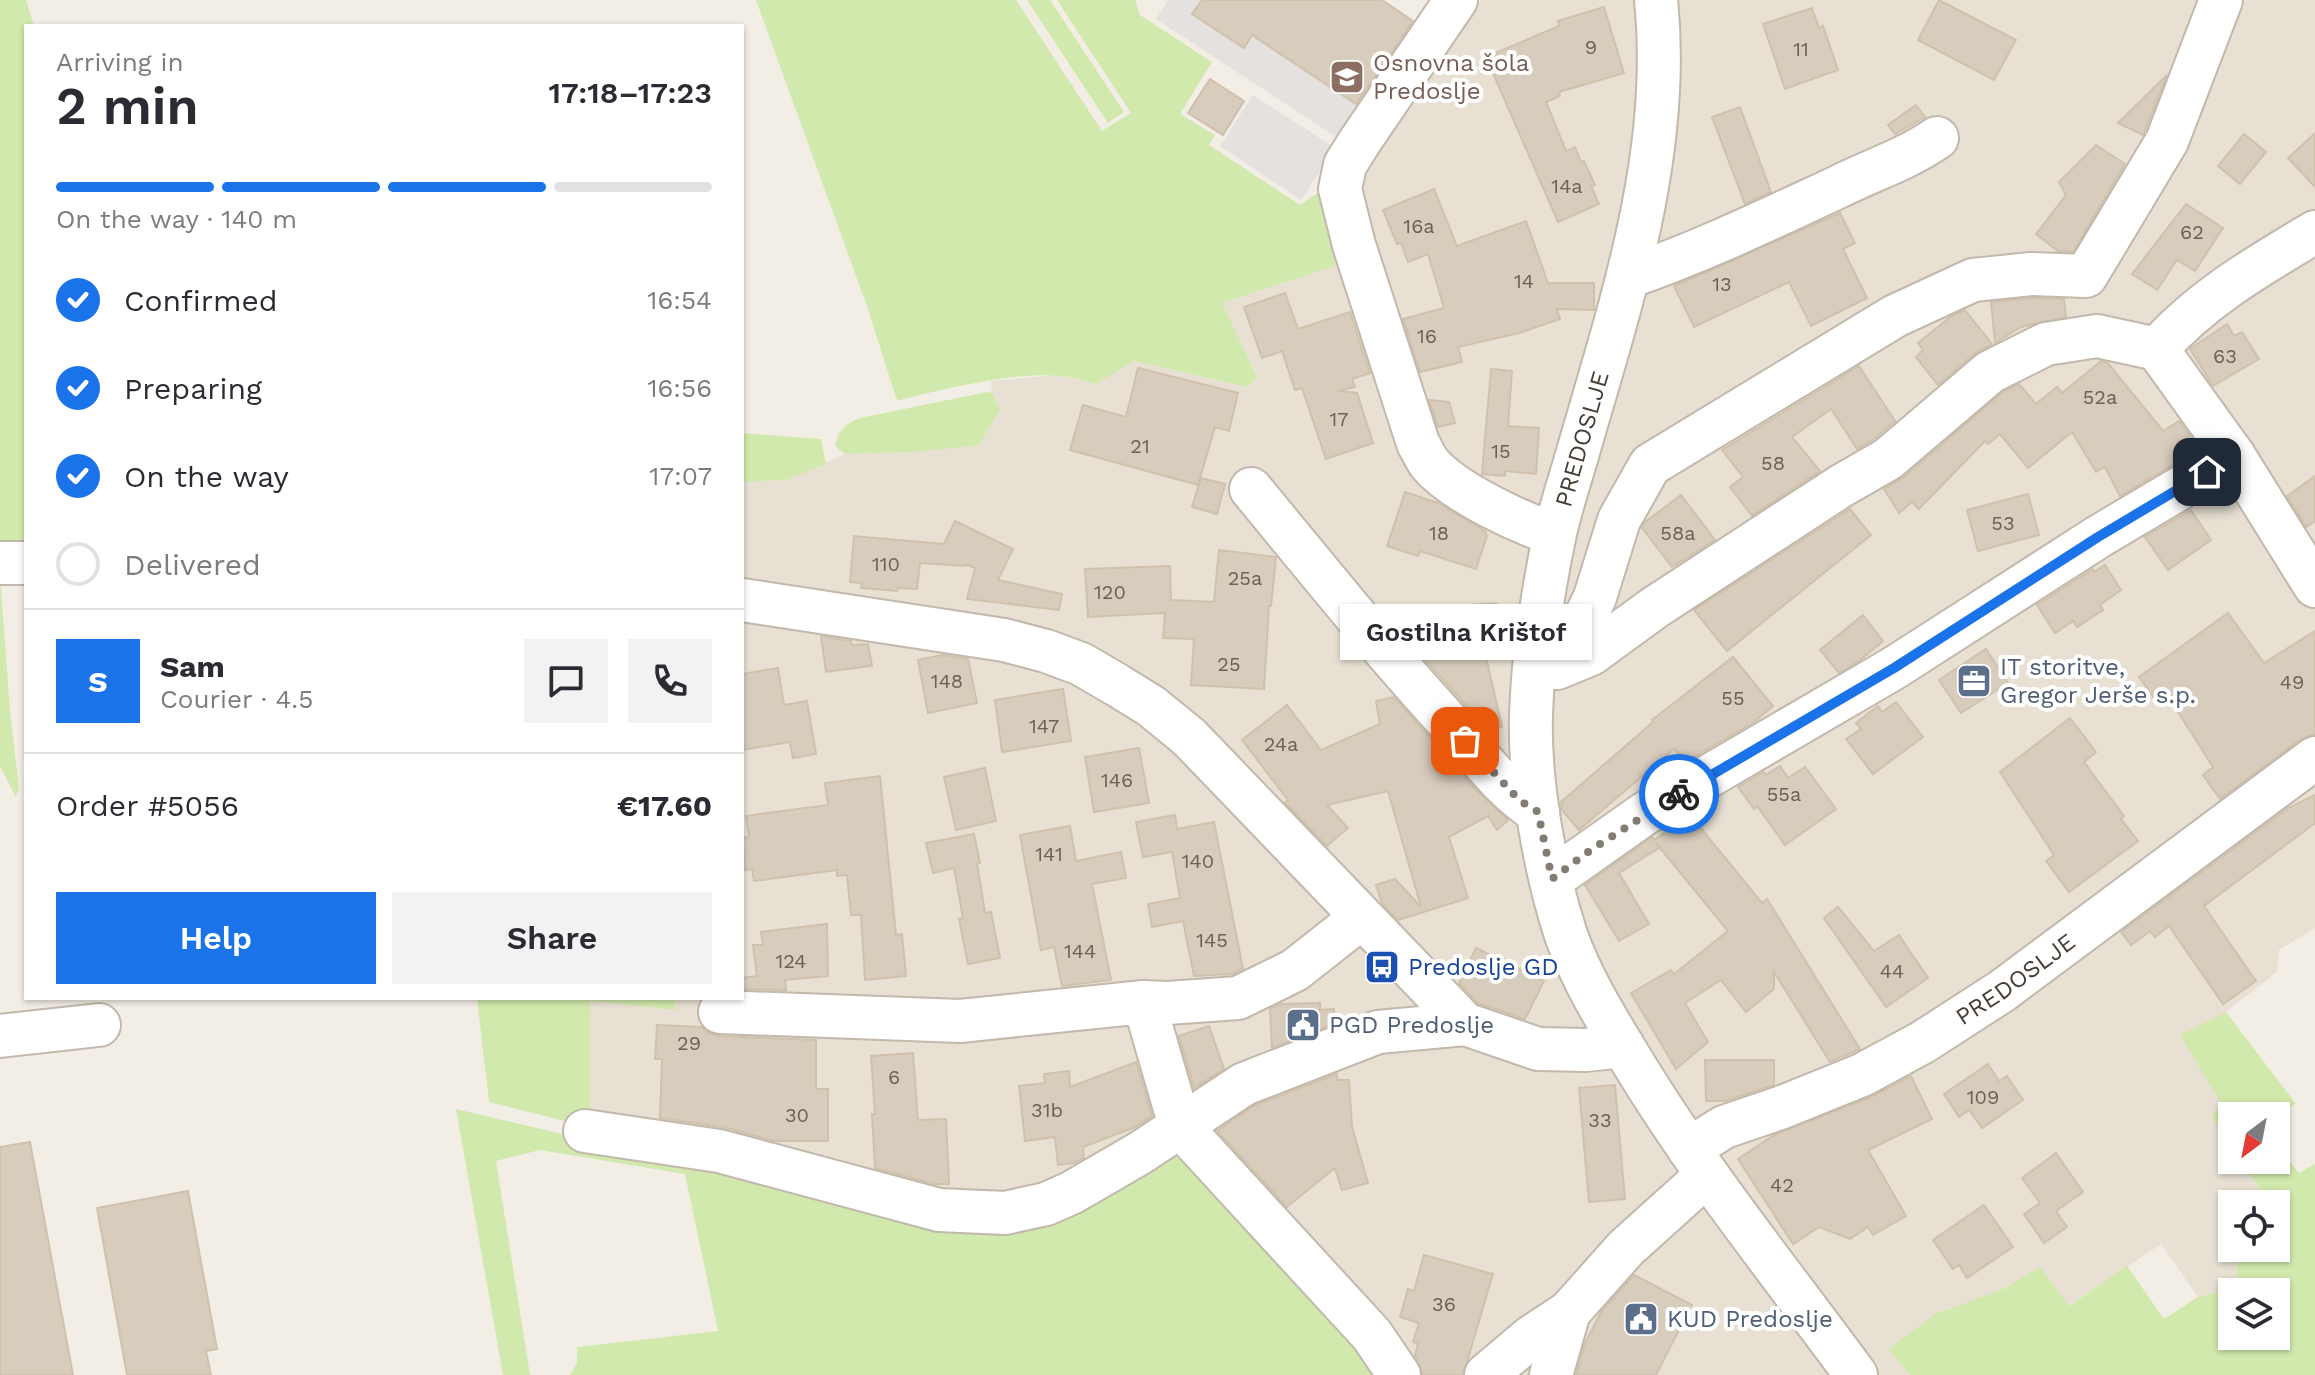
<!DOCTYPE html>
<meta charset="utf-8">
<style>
body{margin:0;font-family:"Work Sans",sans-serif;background:#f2f2f3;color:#2b2b33;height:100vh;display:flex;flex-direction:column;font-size:30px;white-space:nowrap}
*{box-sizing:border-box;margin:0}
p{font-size:26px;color:#7c7c81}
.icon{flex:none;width:44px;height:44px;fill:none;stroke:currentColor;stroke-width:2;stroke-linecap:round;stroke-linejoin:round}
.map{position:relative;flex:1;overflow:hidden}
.panel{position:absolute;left:24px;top:24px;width:720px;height:976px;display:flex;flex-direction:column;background:#fff;border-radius:0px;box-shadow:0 2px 6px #0004}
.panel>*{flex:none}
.needle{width:52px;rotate:212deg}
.controls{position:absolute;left:2218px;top:1102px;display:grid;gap:16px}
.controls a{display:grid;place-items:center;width:72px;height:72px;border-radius:0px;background:#fff;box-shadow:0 2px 6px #0004;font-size:40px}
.pin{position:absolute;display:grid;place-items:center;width:68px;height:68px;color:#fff;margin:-34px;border-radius:16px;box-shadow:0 4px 12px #0006}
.courier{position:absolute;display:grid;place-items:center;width:80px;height:80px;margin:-40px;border:6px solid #1a73e8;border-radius:50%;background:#fff;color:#222;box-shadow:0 2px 10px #0007}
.bubble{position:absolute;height:56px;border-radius:0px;background:#fff;box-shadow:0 2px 6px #0004;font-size:26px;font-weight:600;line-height:56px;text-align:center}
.summary em{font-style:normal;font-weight:600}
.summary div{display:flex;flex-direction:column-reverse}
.summary{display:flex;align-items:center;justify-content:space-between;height:136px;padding:0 32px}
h1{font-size:52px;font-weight:600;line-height:60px}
.bar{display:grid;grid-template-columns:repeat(4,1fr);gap:12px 8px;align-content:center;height:96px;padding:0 32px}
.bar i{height:10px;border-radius:6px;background:#e1e1e2}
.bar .active{background:#1a73e8}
.bar p{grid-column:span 4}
.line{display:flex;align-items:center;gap:20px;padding:0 32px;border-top:2px solid #e1e1e2}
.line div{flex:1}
.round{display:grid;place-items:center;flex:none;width:84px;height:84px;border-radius:0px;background:#f2f2f3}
ol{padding:0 32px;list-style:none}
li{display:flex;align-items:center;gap:24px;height:88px}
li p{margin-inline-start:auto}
li .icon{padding:8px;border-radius:50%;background:#1a73e8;color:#fff;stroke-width:4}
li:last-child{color:#7c7c81}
li i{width:44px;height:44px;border:4px solid #e1e1e2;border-radius:50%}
.cta{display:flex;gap:16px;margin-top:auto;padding:16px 32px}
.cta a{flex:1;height:92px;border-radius:0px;background:#1a73e8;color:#fff;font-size:32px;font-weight:600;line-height:92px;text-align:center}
.cta a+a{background:#f2f2f3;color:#2b2b33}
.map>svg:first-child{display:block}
</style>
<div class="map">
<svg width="2315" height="1375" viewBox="0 0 2315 1375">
<rect width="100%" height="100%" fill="#f3eee5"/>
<polygon fill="#e7e0d3" points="1481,0 2315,0 2315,928 2279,950 2277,972 2226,1012 2181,1035 2222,1105 2211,1116 2232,1148 2232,1160 2240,1160 2264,1196 2262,1204 2232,1204 2232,1248 2238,1248 2237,1275 2232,1289 2198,1297 2161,1244 2068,1306 2039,1268 2003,1289 1935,1314 1889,1349 1910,1375 1388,1375 1037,1216 590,1125 589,1001 675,1010 674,998 742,998 742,482 786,480 845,454 915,452 1000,409 992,393 991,381 1057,375 1096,384 1133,361 1248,387 1257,376 1221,303 1349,261 1335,210"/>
<g fill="#d1e9ad" fill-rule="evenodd">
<polygon points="0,0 26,0 34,26 26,26 26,553 0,553"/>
<path d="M756 0H1016L1102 131 1131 113 1057 0H1135L1140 15 1212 62 1180 114 1215 135 1209 145 1300 205 1317 193 1335 210 1350 261 1222 303 1257 377 1247 387 1134 361 1096 384C1084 381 1072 377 1059 376 1017 371 939 390 897 401L867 306Z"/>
<polygon points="1027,0 1050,0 1124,112 1108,123"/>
<path d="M987 392 992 393 1000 409 979 445 915 452 845 454 835 446C838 430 845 424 860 418Z"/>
<polygon points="742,433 821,439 826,464 786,480 742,482"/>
<polygon points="0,575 10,711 19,788 16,797 0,766"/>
<polygon points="477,998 674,998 676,1010 590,1001 590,1125 565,1121 489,1102"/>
<polygon points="2226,1012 2296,1104 2273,1116 2232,1116 2232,1148 2211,1116 2222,1105 2180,1035"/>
<polygon points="456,1109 922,1218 1170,1153 1184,1153 1388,1375 570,1375 577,1363 577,1347 718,1331 685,1174 540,1150 496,1161 530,1375 503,1375"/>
<path d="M2276 1142 2299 1173 2315 1164V1375H1910L1888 1349 1935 1314 2003 1289 2040 1267 2069 1306 2127 1266 2164 1319 2198 1297 2231 1289 2237 1275 2238 1248H2276V1204H2262L2264 1195 2240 1160H2276ZM2232 1292H2276V1336H2232Z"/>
</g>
<g fill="#e4e1de">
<polygon points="1168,0 1202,0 1193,15 1244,48 1252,35 1359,106 1336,137 1156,19"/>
<polygon points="1253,95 1335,148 1301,200 1220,146"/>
</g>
<g fill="#d8ccbd" stroke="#d0c1ad" stroke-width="2">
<polygon points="1202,0 1382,0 1413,21 1356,104 1252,35 1244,48 1192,14"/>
<polygon points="1939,0 2016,40 1994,80 1918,40"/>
<polygon points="1604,7 1624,73 1559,92 1560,96 1546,102 1566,151 1575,147 1581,162 1584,161 1595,185 1591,186 1599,204 1558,222 1486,57 1559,26 1558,21"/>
<polygon points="1812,8 1819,28 1823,26 1838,70 1785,89 1763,24"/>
<polygon points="2167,75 2143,135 2118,123"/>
<polygon points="1210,79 1244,101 1223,135 1188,113"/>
<polygon points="1916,105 1925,117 1895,134 1888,125"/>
<polygon points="1740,107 1771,192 1745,204 1712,117"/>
<polygon points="2315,133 2315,187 2288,158"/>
<polygon points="2244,134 2266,152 2240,184 2218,166"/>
<polygon points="2096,145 2125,164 2073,252 2058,251 2036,234 2066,195 2059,182"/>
<polygon points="1434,189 1457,246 1526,221 1548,283 1594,283 1594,310 1557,309 1560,319 1519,333 1458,347 1462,362 1420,372 1403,319 1444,308 1428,254 1408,262 1401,243 1397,244 1383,210"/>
<polygon points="2186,204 2223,228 2195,271 2177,260 2157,290 2132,274"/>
<polygon points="1840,213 1855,243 1843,249 1867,298 1811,326 1789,282 1694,327 1674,286"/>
<polygon points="1285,293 1298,329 1350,312 1370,373 1352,379 1355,387 1337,391 1357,393 1373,443 1326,459 1302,388 1295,390 1282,351 1262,358 1244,307"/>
<polygon points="2032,298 2064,299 2066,317 2021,327 1995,343 1991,302"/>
<polygon points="1965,310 1992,344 1974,354 1938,385 1916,357 1923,350 1918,343 1950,317"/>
<polygon points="2227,324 2234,336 2242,332 2259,359 2213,386 2190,349"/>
<polygon points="2101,361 2108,363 2163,431 2179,421 2199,449 2120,496 2105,467 2096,472 2072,432 2028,468 2000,434 1988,444 1985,441 1919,509 1912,502 1899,513 1884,489 1904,477 2003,392 2019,384 2036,404 2057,387 2062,393"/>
<polygon points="1859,366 1895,421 1874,439 1857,449 1831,409 1792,437 1820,471 1752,516 1730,487 1743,477 1722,450"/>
<polygon points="1138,368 1238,393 1229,431 1215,427 1198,485 1070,450 1083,405 1126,417"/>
<polygon points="1491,369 1512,371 1508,426 1539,428 1536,474 1505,471 1505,476 1482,474"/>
<polygon points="1429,400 1449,402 1455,423 1438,427"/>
<polygon points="2315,476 2315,521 2306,527 2287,496"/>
<polygon points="1201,478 1225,484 1217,514 1192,507"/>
<polygon points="1405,492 1438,503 1485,531 1487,536 1476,569 1420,551 1418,556 1387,546"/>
<polygon points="2028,494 2039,535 1978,551 1967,510"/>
<polygon points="1681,495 1715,540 1672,567 1642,528 1645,522"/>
<polygon points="1850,509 1871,535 1727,651 1694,610"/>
<polygon points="2191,510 2211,540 2168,570 2145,537"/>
<polygon points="955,521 1013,549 998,580 1062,594 1059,610 967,599 975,568 966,564 966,566 920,563 917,589 898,588 897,591 874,589 861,588 862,583 850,582 854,536 944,544"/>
<polygon points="1219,550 1276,557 1271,606 1269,606 1264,689 1191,685 1194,639 1163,638 1165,613 1088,617 1085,569 1170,566 1171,600 1214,602"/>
<polygon points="2105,565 2121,590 2100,605 2103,610 2077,627 2073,621 2055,633 2037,605 2093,569 2094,572"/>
<polygon points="1496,603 1499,643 1483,644 1502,727 1488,730 1413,646 1423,625 1421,609"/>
<polygon points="2228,613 2264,663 2315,631 2315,734 2301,739 2220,799 2203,775 2213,767 2164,690 2154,698 2139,677"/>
<polygon points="1863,615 1883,641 1859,661 1839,673 1820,650"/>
<polygon points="821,636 851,641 851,645 868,644 872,666 826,672"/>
<polygon points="1986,649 2008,683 1961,713 1939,680"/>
<polygon points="942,655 968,659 977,703 928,713 918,660"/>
<polygon points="1733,657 1773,706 1754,722 1685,762 1674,749 1579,830 1562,810 1561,802 1653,722 1652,720"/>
<polygon points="778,668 784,705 807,701 816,754 793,758 790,742 742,750 742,674"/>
<polygon points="1063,689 1071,741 1002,752 995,700"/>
<polygon points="1394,697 1475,789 1508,820 1497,830 1488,816 1449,837 1468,898 1398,920 1382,903 1376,885 1395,879 1421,907 1388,791 1327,805 1348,828 1327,846 1285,803 1288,800 1242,740 1287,705 1321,750 1380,724 1376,701"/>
<polygon points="1896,702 1923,737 1873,774 1846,739 1861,729 1856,723 1878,706 1882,712"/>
<polygon points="2070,718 2096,752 2084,762 2124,816 2121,819 2138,841 2069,892 2046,861 2054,855 2000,772"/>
<polygon points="1139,748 1149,803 1094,812 1085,757"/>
<polygon points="1780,766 1788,778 1805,767 1836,809 1785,845 1757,806 1754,809 1738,787 1764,772 1766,775"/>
<polygon points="985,768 996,821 956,830 944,777"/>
<polygon points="880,776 896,935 902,934 906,976 865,980 861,915 851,915 847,875 837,876 837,870 754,881 752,869 745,870 742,838 749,837 746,816 828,805 825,783"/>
<polygon points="2315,795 2315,823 2204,906 2256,981 2223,1004 2169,926 2155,937 2150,931 2131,945 2121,932 2288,808"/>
<polygon points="1175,815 1177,829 1214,822 1243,969 1232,974 1194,976 1183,921 1152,927 1148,904 1180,898 1172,852 1143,857 1136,822"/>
<polygon points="1690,815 1762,903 1767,899 1860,1049 1830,1062 1774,972 1774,989 1746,1012 1721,980 1685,1003 1708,1042 1676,1069 1631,993 1671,970 1674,974 1728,931 1656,843 1659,848 1619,873 1649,924 1619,941 1585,885 1652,837 1654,840"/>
<polygon points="1070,826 1076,861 1121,852 1126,878 1092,884 1111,980 1062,986 1054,947 1041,950 1020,835"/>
<polygon points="974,834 980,863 977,863 985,913 991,912 1000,958 968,964 959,919 963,918 954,868 933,873 926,843"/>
<polygon points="1838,907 1874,951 1899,935 1928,978 1886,1007 1824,918"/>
<polygon points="827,924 828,976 785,980 786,990 742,989 742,978 757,976 753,945 763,945 761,932"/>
<polygon points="1476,948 1544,981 1525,1019 1478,1003 1459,983"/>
<polygon points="1320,1003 1320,1010 1334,1009 1335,1023 1272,1048 1270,1009 1280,1004"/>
<polygon points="657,1025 702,1027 708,1033 719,1036 816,1040 816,1089 828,1089 828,1141 774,1141 723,1127 660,1118 662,1059 655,1059"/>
<polygon points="1209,1026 1224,1069 1194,1088 1179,1036"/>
<polygon points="913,1053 918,1120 946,1119 949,1184 935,1184 875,1168 872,1114 875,1114 871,1056"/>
<polygon points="1705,1060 1774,1060 1774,1085 1725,1101 1706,1101"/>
<polygon points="1136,1062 1152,1116 1135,1127 1083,1147 1084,1158 1074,1163 1058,1165 1055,1137 1025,1141 1019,1086 1045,1083 1044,1074 1069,1071 1070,1087"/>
<polygon points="1988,1064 1999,1081 2007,1076 2023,1100 1982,1128 1969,1110 1959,1117 1944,1094"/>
<polygon points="1337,1074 1337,1080 1349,1080 1352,1127 1368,1183 1342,1190 1335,1168 1287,1207 1217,1131 1255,1105"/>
<polygon points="1911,1076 1932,1119 1868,1150 1906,1216 1873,1235 1868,1227 1850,1239 1819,1227 1793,1244 1738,1159 1774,1135 1871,1097"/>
<polygon points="1615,1085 1625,1199 1589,1202 1579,1088"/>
<polygon points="30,1142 73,1375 0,1375 0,1147"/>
<polygon points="2056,1153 2083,1192 2056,1211 2067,1227 2044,1243 2024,1214 2040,1203 2022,1178"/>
<polygon points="188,1191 217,1349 206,1351 211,1375 127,1375 97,1208"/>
<polygon points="1984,1205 2013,1247 1967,1278 1959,1265 1953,1269 1933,1240"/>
<polygon points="1424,1255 1493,1274 1463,1375 1423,1375 1415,1355 1418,1344 1413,1342 1419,1323 1400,1317 1408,1289 1414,1291"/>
<polygon points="1634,1275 1692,1305 1656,1375 1576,1375 1585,1343 1601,1312"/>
</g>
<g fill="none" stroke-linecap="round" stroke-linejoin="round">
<g stroke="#c2b8ab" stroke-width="46">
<g id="minor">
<path d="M1456 0 1360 141 1345 165 1340 189 1354 245 1418 443C1422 450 1425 458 1430 464 1455 493 1519 522 1554 534"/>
<path d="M1656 0C1672 154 1620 306 1578 452 1570 480 1560 509 1554 538 1542 596 1533 656 1531 715 1529 782 1545 871 1566 935 1582 981 1610 1025 1635 1066 1701 1174 1781 1273 1856 1375"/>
<path d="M2315 232C2258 266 2201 299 2157 349L2234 456 2315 586"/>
<path d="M1628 277C1701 252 1769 219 1838 187 1872 170 1905 160 1937 138"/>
<path d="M1251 489C1317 569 1382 650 1452 726 1479 756 1504 791 1538 812"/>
<polyline points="0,563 26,563"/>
<polyline points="742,600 1004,640 1046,651 1081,664 1117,685 1151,706 1189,737 1465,1024 1538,1049 1586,1050 1623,1046"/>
<polyline points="1563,665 1595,597 1619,520 1650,465 1895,316 1973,280 2031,274 2086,276 2167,141 2221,0"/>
<polyline points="1557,668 1591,654 1654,608 1841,486 1888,459 1990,372 2046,344 2097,336 2157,349"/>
<polyline points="1552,879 1644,814 1894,668 2098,537 2234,456"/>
<polyline points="1144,1002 1168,1003 1238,998 1295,970 1361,918"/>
<polyline points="720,1012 960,1021 1144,1002 1180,1126 1372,1335 1399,1375"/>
<polyline points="0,1036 99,1025"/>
<polyline points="585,1131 719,1151 939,1210 1005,1213 1046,1204 1071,1193 1140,1153 1244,1084 1378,1032 1465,1024"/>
<path id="s1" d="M1689 1149 1724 1127 1780 1108 1862 1075 1923 1042 2002 991 2315 758"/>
<polyline points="1486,1375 1531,1337 1569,1312"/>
<polyline points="1551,1375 1569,1312 1626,1248 1707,1175"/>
</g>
</g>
<use href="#minor" stroke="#fff" stroke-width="42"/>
</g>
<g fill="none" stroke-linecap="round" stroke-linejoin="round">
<polyline stroke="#837c73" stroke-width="8" stroke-dasharray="0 14.4" points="1465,741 1519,800 1538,812 1552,879 1592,849 1679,794"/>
<polyline stroke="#1a73e8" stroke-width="10" points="1679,794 1894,668 2098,537 2207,472"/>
</g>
<defs>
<g id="school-square" transform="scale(1.8)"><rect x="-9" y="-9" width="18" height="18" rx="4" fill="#8d6e63" stroke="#fff"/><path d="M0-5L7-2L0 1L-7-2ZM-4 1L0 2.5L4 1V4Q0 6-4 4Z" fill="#fff"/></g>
<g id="office-square" transform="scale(1.8)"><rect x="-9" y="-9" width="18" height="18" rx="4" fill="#5c6f8a" stroke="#fff"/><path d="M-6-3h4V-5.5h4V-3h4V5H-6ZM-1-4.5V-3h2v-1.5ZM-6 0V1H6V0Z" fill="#fff"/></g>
<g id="bus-square" transform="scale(1.8)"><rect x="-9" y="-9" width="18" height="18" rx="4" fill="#1a4fb4" stroke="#fff"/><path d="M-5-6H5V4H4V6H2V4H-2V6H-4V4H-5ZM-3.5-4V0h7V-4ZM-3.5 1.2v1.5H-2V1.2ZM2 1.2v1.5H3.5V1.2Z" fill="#fff"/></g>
<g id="civic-square" transform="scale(1.8)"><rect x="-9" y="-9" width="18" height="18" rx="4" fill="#5c6f8a" stroke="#fff"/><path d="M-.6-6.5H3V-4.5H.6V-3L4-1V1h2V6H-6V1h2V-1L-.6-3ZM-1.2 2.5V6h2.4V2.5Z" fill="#fff"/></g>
</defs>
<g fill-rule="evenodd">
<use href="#school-square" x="1347" y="77"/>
<use href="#office-square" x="1974" y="681"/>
<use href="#bus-square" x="1382" y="967"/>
<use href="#civic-square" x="1303" y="1025"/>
<use href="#civic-square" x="1641" y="1319"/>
</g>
<g text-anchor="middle" stroke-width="8" stroke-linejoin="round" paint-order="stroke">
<g font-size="20" fill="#6a6257">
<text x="1591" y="54">9</text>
<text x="1801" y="56">11</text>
<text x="1567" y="193">14a</text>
<text x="1419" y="233">16a</text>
<text x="2192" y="239">62</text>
<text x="1524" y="288">14</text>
<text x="1722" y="291">13</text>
<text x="1427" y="343">16</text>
<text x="2225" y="363">63</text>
<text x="2100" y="404">52a</text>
<text x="1339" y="426">17</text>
<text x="1140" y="453">21</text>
<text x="1501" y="458">15</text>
<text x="1773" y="470">58</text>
<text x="2003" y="530">53</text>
<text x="1439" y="540">18</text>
<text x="1678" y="540">58a</text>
<text x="886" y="571">110</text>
<text x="1245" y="585">25a</text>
<text x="1110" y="599">120</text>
<text x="1229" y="671">25</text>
<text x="947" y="688">148</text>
<text x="2292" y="689">49</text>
<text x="1733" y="705">55</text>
<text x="1044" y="733">147</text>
<text x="1281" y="751">24a</text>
<text x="1117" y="787">146</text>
<text x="1784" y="801">55a</text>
<text x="1049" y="861">141</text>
<text x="1198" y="868">140</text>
<text x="1212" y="947">145</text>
<text x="1080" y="958">144</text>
<text x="791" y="968">124</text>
<text x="1892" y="978">44</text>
<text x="689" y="1050">29</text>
<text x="894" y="1084">6</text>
<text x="1983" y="1104">109</text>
<text x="1047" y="1117">31b</text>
<text x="797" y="1122">30</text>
<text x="1600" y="1127">33</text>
<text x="1782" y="1192">42</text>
<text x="1444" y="1311">36</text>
</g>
<g font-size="24" fill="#785e54" stroke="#fff" text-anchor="start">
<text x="1373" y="71">Osnovna šola<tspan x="1373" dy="28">Predoslje</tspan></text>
</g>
<g font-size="24" fill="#463e35" stroke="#fff">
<text transform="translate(1582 439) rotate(-74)" y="8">PREDOSLJE</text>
<text dy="8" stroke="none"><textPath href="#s1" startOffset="370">PREDOSLJE</textPath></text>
</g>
<g font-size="24" fill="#4e5e75" stroke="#fff" text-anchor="start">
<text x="2000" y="675">IT storitve,<tspan x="2000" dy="28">Gregor Jerše s.p.</tspan></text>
<text x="1329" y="1033">PGD Predoslje</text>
<text x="1667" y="1327">KUD Predoslje</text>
</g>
<g font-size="24" fill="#164399" stroke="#fff" text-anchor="start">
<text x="1408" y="975">Predoslje GD</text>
</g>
</g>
</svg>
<div class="controls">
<a><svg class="needle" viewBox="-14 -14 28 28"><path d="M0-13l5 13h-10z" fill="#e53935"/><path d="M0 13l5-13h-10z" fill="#7c7c81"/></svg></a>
<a><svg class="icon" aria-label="locate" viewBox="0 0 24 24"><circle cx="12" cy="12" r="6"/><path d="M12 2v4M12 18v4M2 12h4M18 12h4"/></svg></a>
<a><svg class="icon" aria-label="layers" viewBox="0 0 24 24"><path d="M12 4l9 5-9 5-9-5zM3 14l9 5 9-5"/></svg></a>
</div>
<div class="pin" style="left:1465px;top:741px;background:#ea580c"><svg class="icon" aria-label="bag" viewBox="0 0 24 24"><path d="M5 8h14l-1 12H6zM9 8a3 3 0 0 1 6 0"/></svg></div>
<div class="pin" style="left:2207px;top:472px;background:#1f2937"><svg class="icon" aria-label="home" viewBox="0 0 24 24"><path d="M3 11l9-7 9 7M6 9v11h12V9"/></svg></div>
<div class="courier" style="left:1679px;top:794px"><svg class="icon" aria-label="bike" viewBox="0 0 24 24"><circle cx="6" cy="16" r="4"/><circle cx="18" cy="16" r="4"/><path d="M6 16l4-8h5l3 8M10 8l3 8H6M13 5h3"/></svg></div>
<div class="bubble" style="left:1340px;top:604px;width:252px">Gostilna Krištof</div>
<section class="panel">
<div class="summary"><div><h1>2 min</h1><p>Arriving in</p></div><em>17:18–17:23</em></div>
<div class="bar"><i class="active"></i><i class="active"></i><i class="active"></i><i></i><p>On the way · 140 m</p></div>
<ol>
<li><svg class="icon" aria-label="check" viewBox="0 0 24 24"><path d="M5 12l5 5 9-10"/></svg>Confirmed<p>16:54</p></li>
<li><svg class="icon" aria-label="check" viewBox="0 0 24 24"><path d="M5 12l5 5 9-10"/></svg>Preparing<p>16:56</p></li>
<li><svg class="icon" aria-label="check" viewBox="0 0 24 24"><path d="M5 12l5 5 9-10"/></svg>On the way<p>17:07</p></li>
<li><i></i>Delivered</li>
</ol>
<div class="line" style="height:144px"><b class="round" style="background:#1a73e8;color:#fff">S</b><div><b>Sam</b><p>Courier · 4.5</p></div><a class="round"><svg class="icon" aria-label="chat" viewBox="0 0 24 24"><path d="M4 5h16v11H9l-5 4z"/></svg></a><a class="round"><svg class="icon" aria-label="phone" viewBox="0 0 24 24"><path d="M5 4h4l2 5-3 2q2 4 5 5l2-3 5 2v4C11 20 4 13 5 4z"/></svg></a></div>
<div class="line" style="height:104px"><div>Order #5056</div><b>€17.60</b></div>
<div class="cta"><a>Help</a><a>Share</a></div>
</section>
</div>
